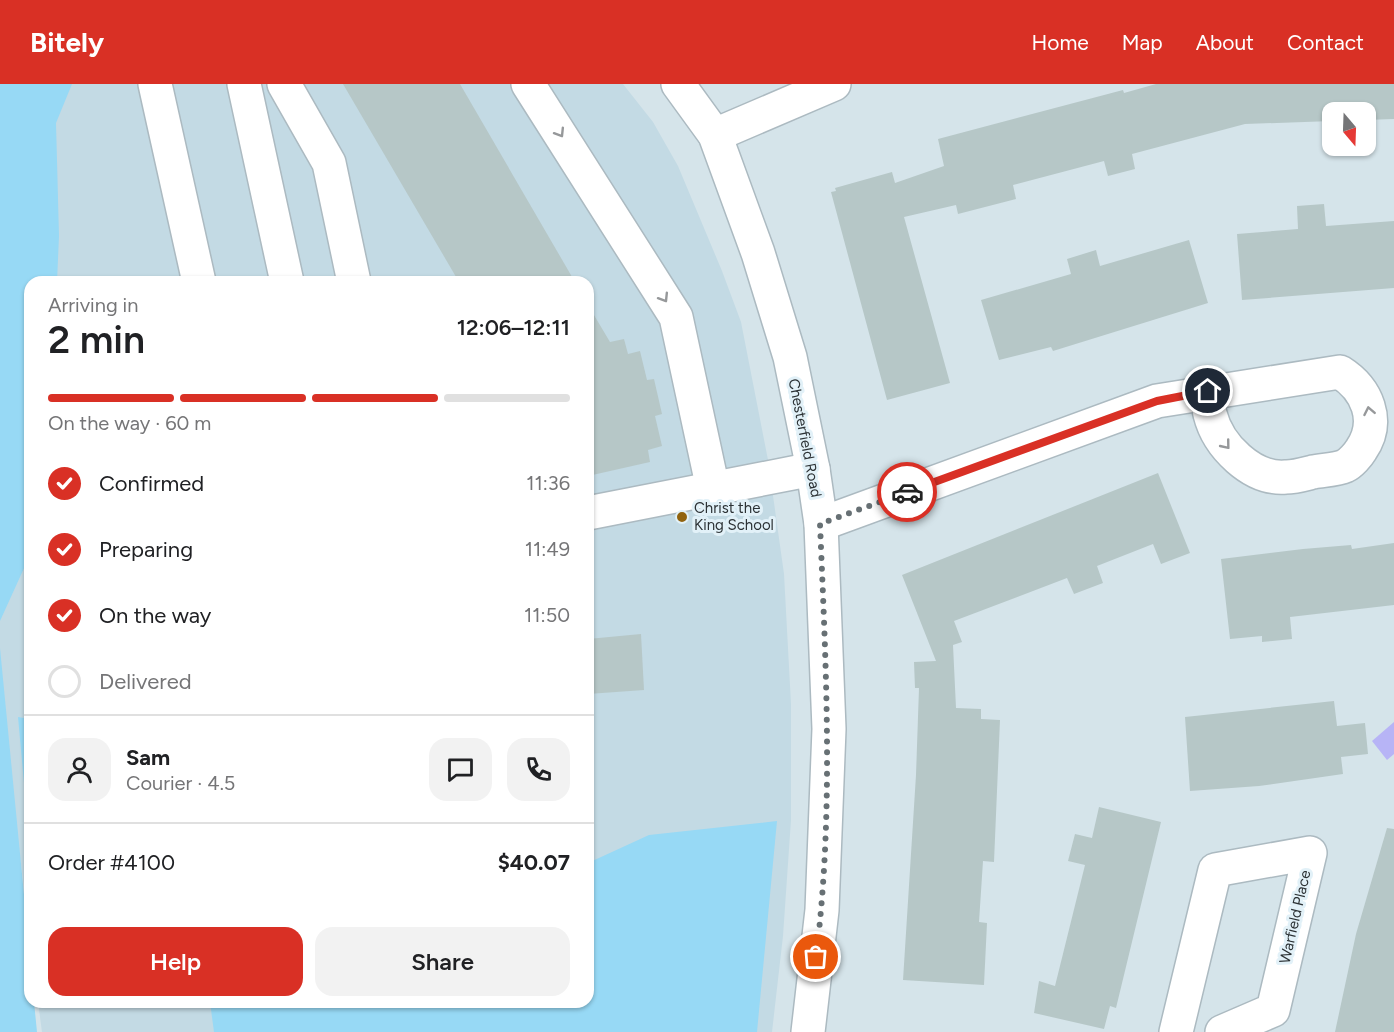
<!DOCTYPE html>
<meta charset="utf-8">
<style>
body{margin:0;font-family:Figtree,sans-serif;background:#f2f2f2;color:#202124;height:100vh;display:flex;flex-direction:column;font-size:22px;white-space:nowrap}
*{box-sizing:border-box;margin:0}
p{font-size:20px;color:#757577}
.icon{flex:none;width:33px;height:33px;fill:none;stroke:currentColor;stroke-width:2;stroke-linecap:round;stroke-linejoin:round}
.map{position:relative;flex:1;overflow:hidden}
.drawer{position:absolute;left:24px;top:192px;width:570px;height:732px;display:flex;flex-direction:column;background:#fff;border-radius:18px;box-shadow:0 2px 4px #0004}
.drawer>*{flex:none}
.needle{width:39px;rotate:161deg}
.buttons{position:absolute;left:1322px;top:18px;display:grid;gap:12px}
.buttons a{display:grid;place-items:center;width:54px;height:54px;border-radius:12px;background:#fff;box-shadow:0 2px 4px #0004;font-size:30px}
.pin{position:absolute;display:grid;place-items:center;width:51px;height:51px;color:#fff;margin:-26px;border:3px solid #fff;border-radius:50%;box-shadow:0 2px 6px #0007}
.courier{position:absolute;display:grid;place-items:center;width:60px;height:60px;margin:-30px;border:4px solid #d93025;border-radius:50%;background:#fff;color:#222;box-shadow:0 2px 8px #0007}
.head em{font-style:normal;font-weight:600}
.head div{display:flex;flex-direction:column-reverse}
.head{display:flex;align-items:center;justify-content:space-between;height:102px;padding:0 24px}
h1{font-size:39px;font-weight:600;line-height:45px}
.bar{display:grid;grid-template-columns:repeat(4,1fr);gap:9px 6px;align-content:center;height:72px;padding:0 24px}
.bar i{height:8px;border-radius:4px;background:#e0e0e0}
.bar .selected{background:#d93025}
.bar p{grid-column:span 4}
.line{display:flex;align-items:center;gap:15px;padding:0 24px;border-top:2px solid #e0e0e0}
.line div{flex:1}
.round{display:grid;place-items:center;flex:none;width:63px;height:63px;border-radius:18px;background:#f2f2f2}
ol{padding:0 24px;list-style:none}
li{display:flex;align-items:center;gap:18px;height:66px}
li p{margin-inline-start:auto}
li .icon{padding:6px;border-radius:50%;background:#d93025;color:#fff;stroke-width:4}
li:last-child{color:#757577}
li i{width:33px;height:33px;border:3px solid #e0e0e0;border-radius:50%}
.action{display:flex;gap:12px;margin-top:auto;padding:12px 24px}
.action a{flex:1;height:69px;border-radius:18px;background:#d93025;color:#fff;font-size:24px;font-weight:600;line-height:69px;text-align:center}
.action a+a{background:#f2f2f2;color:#202124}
header{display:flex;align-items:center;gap:36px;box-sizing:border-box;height:84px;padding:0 30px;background:#d93025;color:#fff}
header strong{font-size:28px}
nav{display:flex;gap:33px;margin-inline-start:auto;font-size:21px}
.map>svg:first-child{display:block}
</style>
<header>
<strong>Bitely</strong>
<nav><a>Home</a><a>Map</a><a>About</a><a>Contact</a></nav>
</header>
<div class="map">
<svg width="1394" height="948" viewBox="0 0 1394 948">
<rect width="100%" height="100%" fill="#d5e4ea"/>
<polygon fill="#c3dae4" points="0,0 623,0 653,38 678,82 722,187 741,238 768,376 784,490 791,620 791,736 783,852 772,948 42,948 38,918 588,918 588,198 30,198 30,852 0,614"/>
<g fill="#97d9f5">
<polygon points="0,0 72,0 56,39 59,152 57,198 30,198 30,471 0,537"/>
<polygon points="0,564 30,872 30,918 34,918 37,948 0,948"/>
<polygon points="18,633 30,635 30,765"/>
<polygon points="777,737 757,948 214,948 210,918 588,918 588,779 649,751"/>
</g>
<polygon fill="#b7b4f6" points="1394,638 1394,670 1387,676 1372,657"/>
<g fill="#b6c7c7">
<polygon points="343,0 460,0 575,198 459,198"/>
<polygon points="1156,0 1394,0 1394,35 1365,36 1365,28 1332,28 1332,37 1245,40 1132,70 1135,85 1108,92 1104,77 1013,101 1016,115 958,130 956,121 904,133 950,299 887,316 831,108 836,107 835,104 892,88 895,99 944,82 938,55 1123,6 1124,9"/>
<polygon points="1324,120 1326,142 1394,137 1394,204 1242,216 1237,150 1298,145 1297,122"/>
<polygon points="1189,156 1208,219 1053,267 1051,263 999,276 981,216 1071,190 1067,175 1096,166 1100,182"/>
<polygon points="588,221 610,258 624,255 628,270 640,267 647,296 654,295 662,330 655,332 662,362 648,366 650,378 588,392"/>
<polygon points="1158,389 1190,469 1161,480 1153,460 1097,482 1103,499 1074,510 1067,494 954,537 962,558 953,561 956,624 981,625 981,635 1000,636 994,778 983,777 979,838 987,839 984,901 903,896 916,691 919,604 915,604 914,578 936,577 902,491"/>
<polygon points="1394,459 1394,521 1290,533 1292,555 1262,558 1262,552 1230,555 1221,475 1303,465 1351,461 1352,465"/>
<polygon points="641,550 644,606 588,610 588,555"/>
<polygon points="1334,617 1337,642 1365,639 1368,670 1341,673 1343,690 1259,702 1190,707 1185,633"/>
<polygon points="1099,723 1161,738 1116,924 1110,922 1104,945 1034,929 1039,897 1055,902 1085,781 1068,777 1075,750 1092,754"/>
<polygon points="1387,744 1394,745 1394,948 1335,948 1356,850"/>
</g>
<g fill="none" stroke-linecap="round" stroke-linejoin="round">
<g stroke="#acbac1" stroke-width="36">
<g id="minor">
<polyline points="155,0 199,198"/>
<polyline points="244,0 287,198"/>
<polyline points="284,0 329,79 354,198"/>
<polyline points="528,0 676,233 713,405"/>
<polyline points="678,0 715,51 758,169 790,273 813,385 821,440 829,645 822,826 808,948"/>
<polyline points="715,51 834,0"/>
<polyline points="588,429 813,385"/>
<path d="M821 440 1157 317 1340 288C1367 305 1381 337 1361 366 1358 371 1351 379 1345 382 1336 386 1323 386 1313 388 1305 390 1295 393 1286 393 1252 396 1218 362 1210 330 1208 323 1209 315 1208 307"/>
<polyline points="1176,948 1215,786 1310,769 1273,926 1222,948"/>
</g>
</g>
<use href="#minor" stroke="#fff" stroke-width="33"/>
</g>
<defs><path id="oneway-chevron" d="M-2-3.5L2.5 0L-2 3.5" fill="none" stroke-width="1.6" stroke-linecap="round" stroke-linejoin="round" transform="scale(1.5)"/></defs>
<g stroke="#96989a">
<use href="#oneway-chevron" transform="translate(560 49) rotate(58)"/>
<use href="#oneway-chevron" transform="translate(664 214) rotate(58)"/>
<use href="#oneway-chevron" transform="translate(1369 327) rotate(-101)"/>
<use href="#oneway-chevron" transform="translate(1226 361) rotate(51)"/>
</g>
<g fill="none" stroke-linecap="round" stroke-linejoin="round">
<path stroke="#677074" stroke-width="6" stroke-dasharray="0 10.8" d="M816 873C834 729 826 584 820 440L907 408"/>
<polyline stroke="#d93025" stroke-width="8" points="907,408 1157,317 1208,307"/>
</g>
<circle fill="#91630f" stroke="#e2f1f8" stroke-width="2" cx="682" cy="433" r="6"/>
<g text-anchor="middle" stroke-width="6" stroke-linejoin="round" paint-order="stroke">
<g font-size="15" fill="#2c3235" stroke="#e2f1f8">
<text transform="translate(805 354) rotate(79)" y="5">Chesterfield Road</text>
<text transform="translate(1295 833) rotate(-77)" y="5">Warfield Place</text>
</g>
<g font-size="15" fill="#2c3235" stroke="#e2f1f8" text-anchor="start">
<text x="694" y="429">Christ the<tspan x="694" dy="17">King School</tspan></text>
</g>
</g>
</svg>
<div class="buttons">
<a><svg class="needle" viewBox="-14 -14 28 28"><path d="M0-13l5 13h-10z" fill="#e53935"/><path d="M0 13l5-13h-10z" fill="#757577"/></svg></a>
</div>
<div class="pin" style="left:816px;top:873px;background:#ea580c"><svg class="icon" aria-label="bag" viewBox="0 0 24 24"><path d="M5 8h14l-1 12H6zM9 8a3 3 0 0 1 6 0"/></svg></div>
<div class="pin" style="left:1208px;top:307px;background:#1f2937"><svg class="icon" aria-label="home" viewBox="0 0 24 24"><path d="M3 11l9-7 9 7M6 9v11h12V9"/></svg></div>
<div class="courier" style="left:907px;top:408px"><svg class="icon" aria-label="car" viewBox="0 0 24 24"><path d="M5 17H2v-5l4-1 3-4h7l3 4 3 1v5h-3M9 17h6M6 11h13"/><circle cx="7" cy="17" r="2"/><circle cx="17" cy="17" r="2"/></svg></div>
<section class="drawer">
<div class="head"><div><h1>2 min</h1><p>Arriving in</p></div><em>12:06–12:11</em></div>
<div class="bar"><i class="selected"></i><i class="selected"></i><i class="selected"></i><i></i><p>On the way · 60 m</p></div>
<ol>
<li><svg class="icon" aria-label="check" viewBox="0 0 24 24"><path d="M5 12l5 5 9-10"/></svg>Confirmed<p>11:36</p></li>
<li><svg class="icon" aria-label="check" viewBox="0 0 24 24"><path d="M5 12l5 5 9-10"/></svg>Preparing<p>11:49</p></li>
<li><svg class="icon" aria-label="check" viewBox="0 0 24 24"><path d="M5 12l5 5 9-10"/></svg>On the way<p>11:50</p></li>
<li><i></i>Delivered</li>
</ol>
<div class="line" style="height:108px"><a class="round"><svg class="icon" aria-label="person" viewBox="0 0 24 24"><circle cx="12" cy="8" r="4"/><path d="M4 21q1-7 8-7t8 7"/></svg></a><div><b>Sam</b><p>Courier · 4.5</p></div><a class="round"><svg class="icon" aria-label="chat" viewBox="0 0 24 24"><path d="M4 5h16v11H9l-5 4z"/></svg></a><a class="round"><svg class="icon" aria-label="phone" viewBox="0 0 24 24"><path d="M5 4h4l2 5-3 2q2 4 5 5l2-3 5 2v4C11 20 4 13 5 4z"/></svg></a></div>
<div class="line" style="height:78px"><div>Order #4100</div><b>$40.07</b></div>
<div class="action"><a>Help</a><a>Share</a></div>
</section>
</div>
